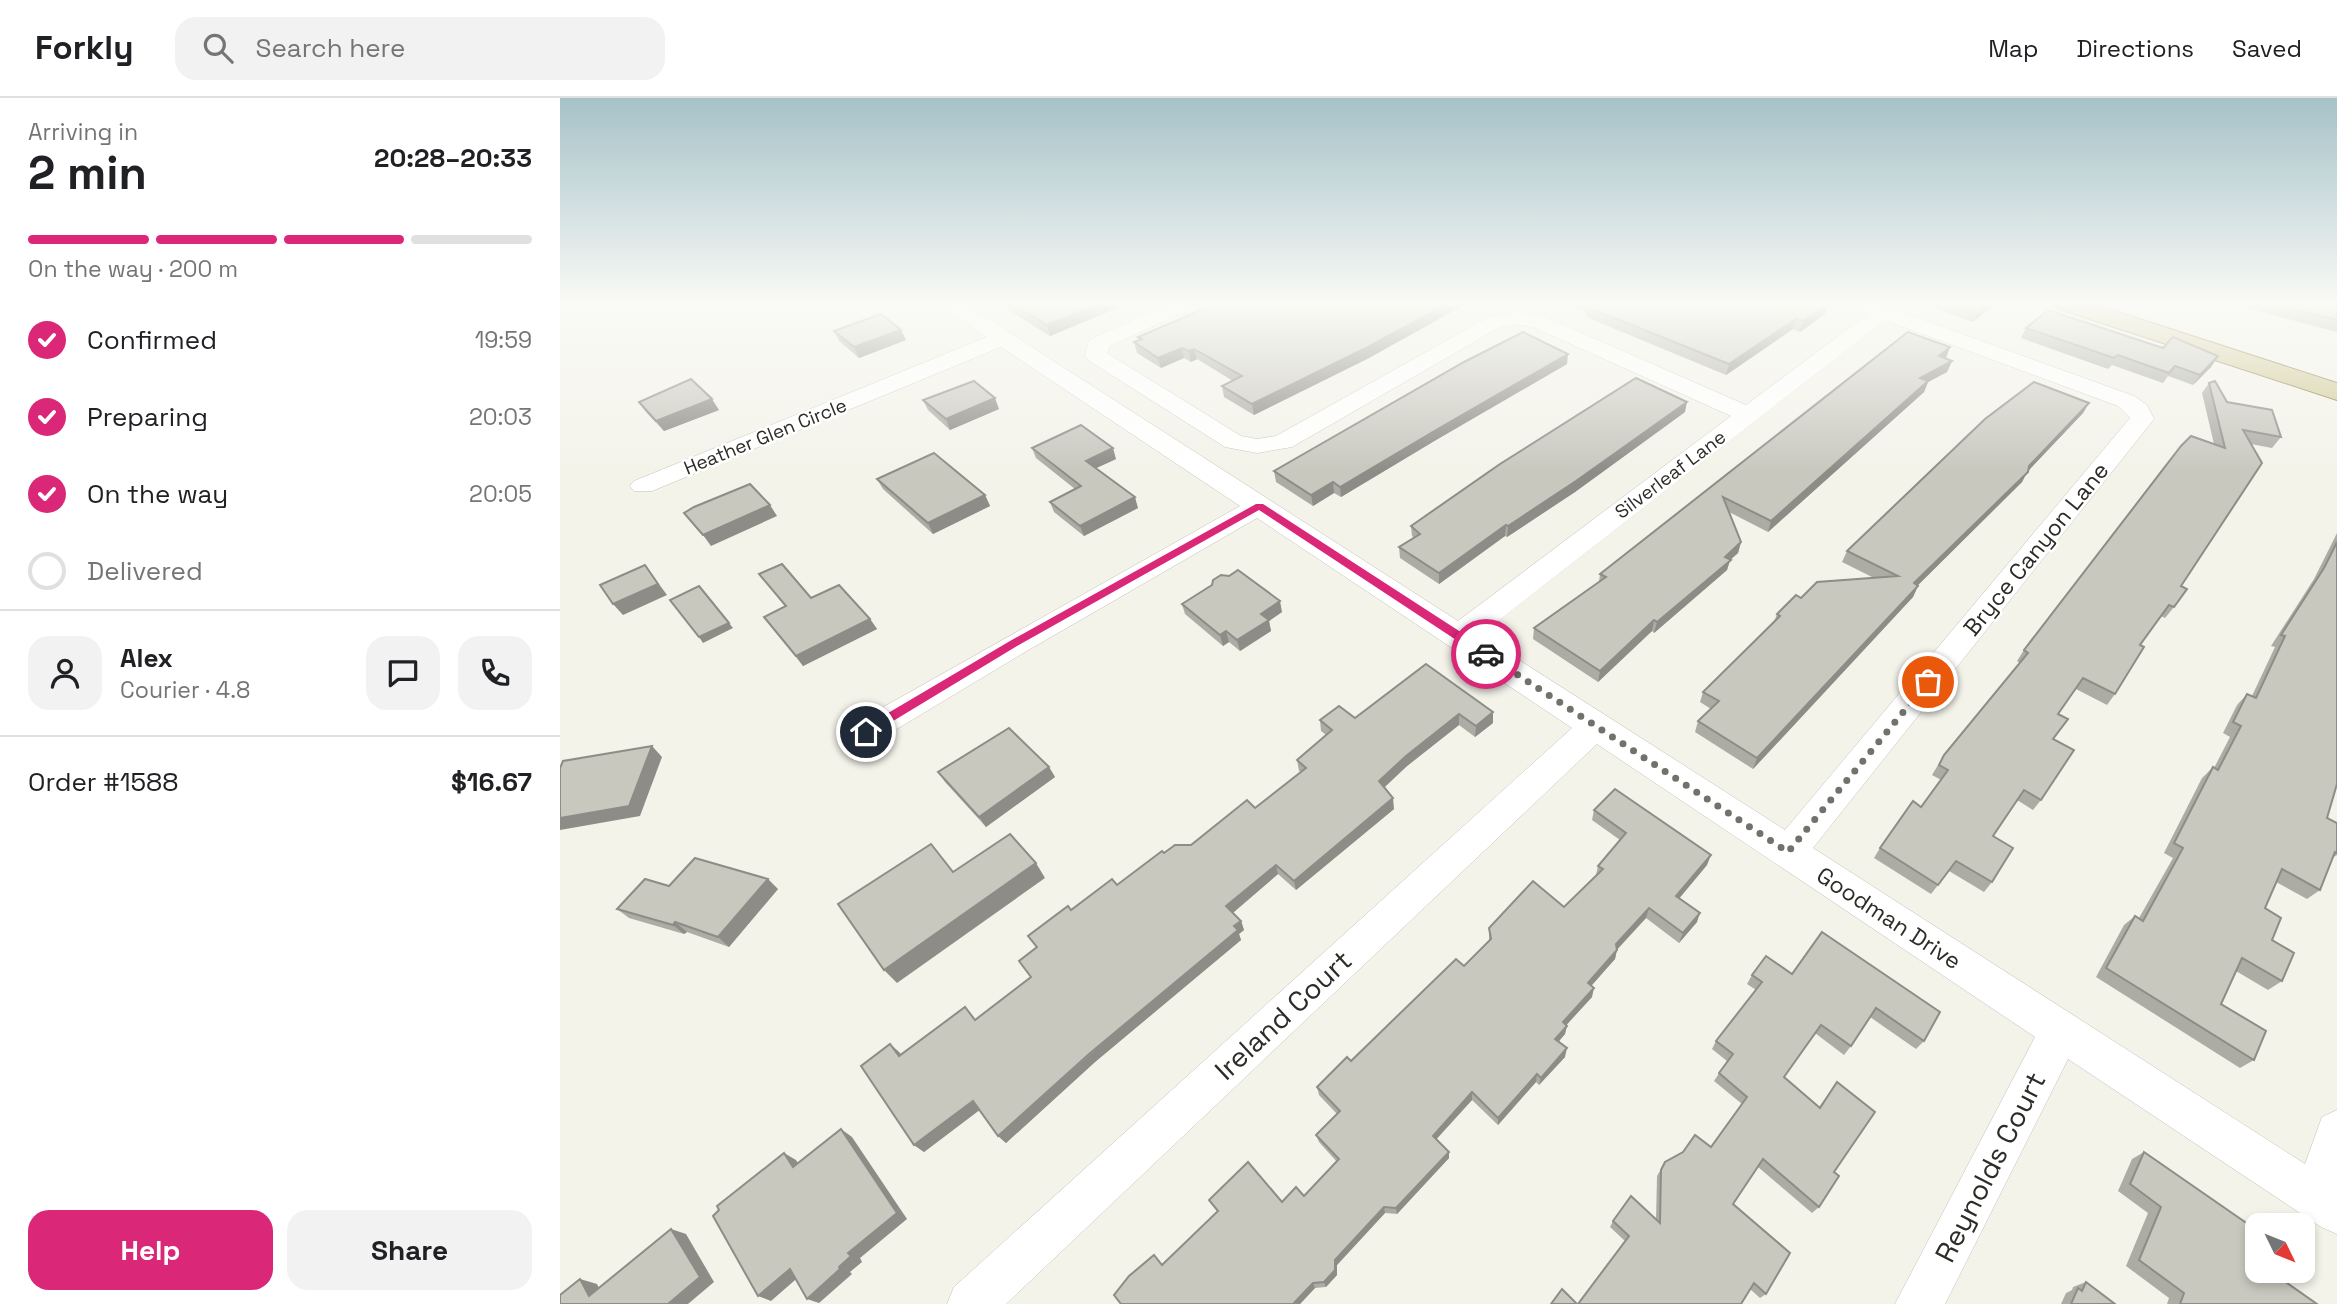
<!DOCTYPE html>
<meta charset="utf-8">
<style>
body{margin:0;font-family:"Space Grotesk",sans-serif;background:#f2f2f2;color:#202124;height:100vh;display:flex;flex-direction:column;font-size:26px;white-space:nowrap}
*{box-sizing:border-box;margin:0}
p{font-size:23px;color:#757577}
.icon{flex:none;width:38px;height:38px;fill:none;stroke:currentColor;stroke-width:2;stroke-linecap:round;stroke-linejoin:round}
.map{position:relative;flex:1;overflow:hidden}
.sheet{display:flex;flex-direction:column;background:#fff;width:560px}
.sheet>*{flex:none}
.needle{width:46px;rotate:133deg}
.tools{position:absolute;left:1685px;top:1115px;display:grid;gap:14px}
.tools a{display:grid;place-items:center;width:70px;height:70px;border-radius:14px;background:#fff;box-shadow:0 4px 10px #0003;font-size:35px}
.pin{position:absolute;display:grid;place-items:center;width:60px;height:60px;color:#fff;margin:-30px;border:4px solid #fff;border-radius:50%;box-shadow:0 2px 7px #0007}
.courier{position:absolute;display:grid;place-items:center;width:70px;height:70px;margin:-35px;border:5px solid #db2777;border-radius:50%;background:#fff;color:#222;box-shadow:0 2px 9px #0007}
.summary em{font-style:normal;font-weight:600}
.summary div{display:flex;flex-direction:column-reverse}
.summary{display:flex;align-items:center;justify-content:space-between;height:119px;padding:0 28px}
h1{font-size:46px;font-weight:600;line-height:52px}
.bar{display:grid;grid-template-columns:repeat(4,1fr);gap:10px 7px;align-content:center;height:84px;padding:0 28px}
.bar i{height:9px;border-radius:5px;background:#e0e0e0}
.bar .active{background:#db2777}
.bar p{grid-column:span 4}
.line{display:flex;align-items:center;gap:18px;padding:0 28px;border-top:2px solid #e0e0e0}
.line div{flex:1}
.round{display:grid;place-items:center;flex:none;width:74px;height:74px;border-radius:21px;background:#f2f2f2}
ol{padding:0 28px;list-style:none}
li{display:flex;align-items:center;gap:21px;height:77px}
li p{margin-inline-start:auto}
li .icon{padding:7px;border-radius:50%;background:#db2777;color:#fff;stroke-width:4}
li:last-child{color:#757577}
li i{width:38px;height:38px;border:4px solid #e0e0e0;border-radius:50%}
.cta{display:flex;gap:14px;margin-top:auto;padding:14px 28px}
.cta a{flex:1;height:80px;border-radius:21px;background:#db2777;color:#fff;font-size:28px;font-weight:600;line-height:80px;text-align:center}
.cta a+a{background:#f2f2f2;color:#202124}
header{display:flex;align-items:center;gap:42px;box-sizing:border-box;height:98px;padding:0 35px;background:#fff;border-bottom:2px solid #e0e0e0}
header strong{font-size:33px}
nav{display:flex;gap:38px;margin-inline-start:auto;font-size:24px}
.search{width:490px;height:63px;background:#f2f2f2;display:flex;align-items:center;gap:18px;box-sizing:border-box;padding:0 24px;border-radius:21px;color:#757577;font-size:26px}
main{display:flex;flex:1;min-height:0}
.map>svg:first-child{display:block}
</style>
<header>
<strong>Forkly</strong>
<div class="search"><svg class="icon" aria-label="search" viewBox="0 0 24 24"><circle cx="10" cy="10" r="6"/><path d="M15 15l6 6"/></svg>Search here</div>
<nav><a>Map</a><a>Directions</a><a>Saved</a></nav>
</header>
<main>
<section class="sheet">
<div class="summary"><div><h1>2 min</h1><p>Arriving in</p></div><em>20:28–20:33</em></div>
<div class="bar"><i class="active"></i><i class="active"></i><i class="active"></i><i></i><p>On the way · 200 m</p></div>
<ol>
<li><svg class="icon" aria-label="check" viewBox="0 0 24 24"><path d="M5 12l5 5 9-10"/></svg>Confirmed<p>19:59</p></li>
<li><svg class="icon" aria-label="check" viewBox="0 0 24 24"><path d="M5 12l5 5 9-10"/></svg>Preparing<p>20:03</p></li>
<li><svg class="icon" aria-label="check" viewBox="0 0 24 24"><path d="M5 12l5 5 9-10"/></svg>On the way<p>20:05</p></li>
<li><i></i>Delivered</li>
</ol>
<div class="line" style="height:126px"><a class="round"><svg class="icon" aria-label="person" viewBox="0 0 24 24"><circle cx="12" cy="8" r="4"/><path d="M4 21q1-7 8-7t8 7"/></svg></a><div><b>Alex</b><p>Courier · 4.8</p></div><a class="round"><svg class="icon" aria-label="chat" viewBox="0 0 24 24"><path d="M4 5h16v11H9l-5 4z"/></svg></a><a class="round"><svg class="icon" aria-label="phone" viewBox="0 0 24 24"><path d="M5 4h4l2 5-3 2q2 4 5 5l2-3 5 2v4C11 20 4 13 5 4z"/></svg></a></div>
<div class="line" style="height:91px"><div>Order #1588</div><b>$16.67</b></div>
<div class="cta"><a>Help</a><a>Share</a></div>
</section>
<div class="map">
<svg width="1777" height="1206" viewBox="0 0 1777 1206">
<rect width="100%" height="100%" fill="#f4f3ea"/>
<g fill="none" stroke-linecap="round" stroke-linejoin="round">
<g stroke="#c3c1b9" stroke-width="1">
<path id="minor" d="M379 205H403L898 523 1171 318 973 229 955 226 940 229 732 349 697 355 665 349 528 262 525 257 529 242 610 205H637L634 209 550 248 547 255 681 338 697 341 716 338 927 220 955 214 985 219 1186 307 1308 216 1287 205H1316L1574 298 1587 307 1594 321 1590 326 1253 750 1745 1066 1762 1019 1777 1012V1136L1761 1129 1508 961 1385 1206H1335L1475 939 1037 646 446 1206H387L394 1189 1012 630 697 420 465 554 317 643 306 647 295 643 290 634 295 625 680 408 441 249 92 393H74L70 388 74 383 427 239ZM1325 222 1558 308 1570 320 1225 732 920 537Z"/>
</g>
<g stroke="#84793f" stroke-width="2">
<polygon id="major" points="1493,205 1530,205 1777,285 1777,302 1496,210"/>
</g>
<use href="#minor" fill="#fff" fill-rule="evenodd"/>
<use href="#major" fill="#d1c894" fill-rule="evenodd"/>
</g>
<g fill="#adaca4">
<polygon points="437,205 569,205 490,238"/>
<polygon points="1005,205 1265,205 1268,206 1265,216 1240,234 1233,231 1166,277 1031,221 1026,218 1026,214"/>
<polygon points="1360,205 1436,205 1413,224"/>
<polygon points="1672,205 1777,205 1777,234 1709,216"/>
<polygon points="1466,230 1603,250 1658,258 1651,269 1633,287 1608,278 1603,285 1552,267 1548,271 1461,240"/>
<polygon points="274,233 346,242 299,260 279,243"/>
<polygon points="578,239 809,260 694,317 664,299 662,288 673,283 637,261 631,264 624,260 601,270 577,255 574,244 579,242"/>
<polygon points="1390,249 1385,261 1392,263 1387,274 1368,284 1364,294 1208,434 1169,414 1181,444 1178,455 1170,462 1167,472 1094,535 1092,533 1038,584 973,541 974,530 1039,484 1040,476"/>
<polygon points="1007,266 876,342 781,399 774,395 753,408 716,384 714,373"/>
<polygon points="1649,285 1667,304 1721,339 1712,350 1691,346 1621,488 1614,509 1605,520 1601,518 1580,547 1555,596 1547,607 1516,591 1498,616 1481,702 1473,712 1457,702 1433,738 1432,784 1424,794 1389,773 1371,796 1314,760 1320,750 1361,709 1381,682 1372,677 1384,657 1460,565 1457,563 1464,552 1654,346 1642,295"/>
<polygon points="363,302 439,311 390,332 368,312"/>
<polygon points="79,304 159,312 104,333 86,314"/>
<polygon points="1529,305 1523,315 1467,374 1462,384 1358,487 1353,499 1193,671 1135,634 1138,623 1151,611 1140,604 1143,594 1214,524 1217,516 1241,500 1314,480 1282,464 1287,453"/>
<polygon points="1125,314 1015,394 947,439 945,438 879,486 840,460 839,449 854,440 852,438 851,428"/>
<polygon points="472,350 556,361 536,370 578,410 524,438 494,414 490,404 515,391 476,360"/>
<polygon points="317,381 425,397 430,408 373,436 323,391"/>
<polygon points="1777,435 1777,686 1767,720 1777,725 1777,757 1772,760 1760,792 1747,801 1716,784 1705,810 1722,883 1708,892 1676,873 1661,906 1694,962 1680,970 1536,879 1564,827 1575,818 1579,820 1613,760 1604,755 1642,680 1653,669 1654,670 1670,639 1663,635 1677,607 1687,596 1692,598 1715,549 1711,548 1754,481"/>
<polygon points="199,476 251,500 310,521 317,531 243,568 204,519 225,508"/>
<polygon points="622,506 722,514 709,523 711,533 680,553 669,544 663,548 625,516"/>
<polygon points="866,566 933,625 915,639 899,627 847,668 824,690 834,711 736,792 718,776 673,815 681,823 684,832 679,836 681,842 535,964 446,1045 438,1038 419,1012 364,1054 354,1047 330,946 341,956 416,922 471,879 476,849 468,838 557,787 604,755 631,747 695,710 741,674 739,673 737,662 766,637 761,633 760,622 795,620"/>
<polygon points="489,669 495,679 426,729 385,684 378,674"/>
<polygon points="1034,712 1147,767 1119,800 1137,824 1119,845 1086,820 1057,851 1055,861 1031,887 1032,899 1006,927 1005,936 999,943 1005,959 979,987 976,984 938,1027 912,1002 876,1041 889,1060 837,1116 825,1115 777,1167 777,1177 766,1189 755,1190 740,1206 561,1206 599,1163 602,1166 722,1104 744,1098 777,1064 759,1044 756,1037 777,1016 759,997 757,989 791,963 904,868 929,843 929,830 1004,809 1036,777 1038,768 1060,742 1032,722"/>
<polygon points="109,788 218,791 169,849 127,834 124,836 69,820 57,811"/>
<polygon points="1262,834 1364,943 1356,951 1310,919 1291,948 1284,957 1255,935 1224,979 1259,1009 1277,984 1274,1074 1259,1109 1252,1115 1198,1069 1173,1106 1206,1196 1200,1200 1190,1191 1065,1143 1050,1129 1053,1123 1096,1121 1097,1078 1105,1064 1151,1049 1182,1006 1154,983 1167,963 1152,951 1156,943 1196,892 1187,886 1192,877 1232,876"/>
<polygon points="1584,1054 1720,1180 1757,1206 1607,1206 1609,1200 1566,1168 1588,1115 1558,1093 1572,1061"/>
<polygon points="1526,1184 1555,1206 1501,1206 1506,1195 1512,1192 1513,1189"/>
</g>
<g fill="#8d8c86">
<polygon points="541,205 569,205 490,238 487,227"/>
<polygon points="889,205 908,205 809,260 694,317 692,306"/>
<polygon points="1428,205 1436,205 1413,224 1418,214"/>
<polygon points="1268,206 1265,216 1240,234 1243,223"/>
<polygon points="1236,221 1233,231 1166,277 1169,266"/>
<polygon points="341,232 346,242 299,260 294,249"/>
<polygon points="1390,249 1386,260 1375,269 1379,258"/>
<polygon points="622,250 624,260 601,270 598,260"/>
<polygon points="634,251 637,261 631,264 629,253"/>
<polygon points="1008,256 1007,266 876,342 781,399 780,389 876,332"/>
<polygon points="1658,258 1651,269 1633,287 1640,277"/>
<polygon points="1392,263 1387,274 1368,284 1364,294 1208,434 1211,423 1360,280"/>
<polygon points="435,300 439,311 390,332 386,321"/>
<polygon points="152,301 159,312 104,333 96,323"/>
<polygon points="1127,304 1125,314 1015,394 947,439 948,428"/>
<polygon points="1529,305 1523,315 1467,374 1462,384 1349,496 1354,485"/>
<polygon points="553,350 556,361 530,373 526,363"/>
<polygon points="773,384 774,395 753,408 751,397"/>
<polygon points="425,397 430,408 373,436 368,425"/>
<polygon points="575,399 578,410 524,438 520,428"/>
<polygon points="210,407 217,418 151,448 143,437"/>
<polygon points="946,427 945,438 879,486 879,475"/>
<polygon points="1181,444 1178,455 1170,462 1167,472 1094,535 1097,524"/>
<polygon points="85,467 107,497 63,517 53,506"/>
<polygon points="1358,488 1353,499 1193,671 1197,660"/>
<polygon points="720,503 722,514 709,523 711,533 680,553 677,542 701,516"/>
<polygon points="310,521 317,531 243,568 236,558"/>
<polygon points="1094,522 1092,533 1038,584 1040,573"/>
<polygon points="169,525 173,530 143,545 139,539"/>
<polygon points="666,533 669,544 663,548 660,537"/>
<polygon points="933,614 933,625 915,639 916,628"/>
<polygon points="899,616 899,627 847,668 820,693 819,683 846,658"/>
<polygon points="92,648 102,659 80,718 0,732 0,720"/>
<polygon points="489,669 495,679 426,729 419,719"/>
<polygon points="833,700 834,711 736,792 734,783"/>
<polygon points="1151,757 1147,767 1113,808 1116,798"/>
<polygon points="476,765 485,780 337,885 324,872"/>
<polygon points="716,767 718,776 669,818 666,808"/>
<polygon points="208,781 218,791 169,849 158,839"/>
<polygon points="1089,810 1086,820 1054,855 1056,846"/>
<polygon points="1140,815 1137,824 1119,845 1123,835"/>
<polygon points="681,823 684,832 679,836 681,842 535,964 446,1045 438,1038"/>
<polygon points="115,824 127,834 124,836 113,827"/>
<polygon points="1057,852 1055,861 1026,894 1028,885"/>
<polygon points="1034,890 1032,899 1001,933 1003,924"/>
<polygon points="1007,928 1005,936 994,949 995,941"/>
<polygon points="330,946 339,954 348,966 339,958"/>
<polygon points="1007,950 1005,959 979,987 981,980"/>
<polygon points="977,976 976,984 938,1027 938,1020"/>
<polygon points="912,994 912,1002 873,1045 873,1038"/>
<polygon points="413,1003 421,1011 364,1054 354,1047"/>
<polygon points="281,1031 292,1039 347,1121 300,1160 302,1164 290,1174 292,1176 259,1205 247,1201 279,1169 288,1155"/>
<polygon points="889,1054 889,1060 837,1116 836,1110"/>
<polygon points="224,1055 236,1062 245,1076 233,1069"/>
<polygon points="824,1109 825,1115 777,1167 777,1177 766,1189 764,1184 775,1162"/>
<polygon points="111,1131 126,1136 154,1184 128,1206 108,1206"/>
<polygon points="230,1171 242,1176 211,1203 198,1198"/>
<polygon points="20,1181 37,1186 45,1202 29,1198"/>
<polygon points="753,1185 755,1190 740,1206 733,1206"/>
</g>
<g fill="#c9c8bf" stroke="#8d8c86" stroke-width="2">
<polygon points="450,205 541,205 487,227"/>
<polygon points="657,205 889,205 808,249 692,306 662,288 682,278 634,251 629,253 622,250 598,260 574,244 582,241 578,239"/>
<polygon points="1030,205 1265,205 1268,206 1243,223 1236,221 1169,266 1032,211 1027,208 1031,206"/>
<polygon points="1392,205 1428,205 1418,214"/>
<polygon points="1712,205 1777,205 1777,222 1715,206"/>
<polygon points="1488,212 1603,250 1613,239 1658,258 1640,277 1615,268 1609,275 1558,257 1554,260 1466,230"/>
<polygon points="321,216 341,232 294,249 274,233"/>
<polygon points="963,234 1008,256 876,332 780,389 773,384 751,397 714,373 904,264"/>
<polygon points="1348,234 1390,249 1379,258 1392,263 1360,280 1368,283 1211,423 1163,399 1181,444 1165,459 1171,462 1097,524 1094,522 1040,573 974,530 1046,479 1040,476"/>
<polygon points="1076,280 1127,304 1016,383 948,428 946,427 879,475 839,449 860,436 851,428 940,366"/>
<polygon points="131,281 152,301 96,323 79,304"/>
<polygon points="414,283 435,300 386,321 363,302"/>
<polygon points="1655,283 1667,304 1712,312 1721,339 1683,332 1702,365 1621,488 1627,491 1614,509 1609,507 1580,547 1584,549 1555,596 1523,580 1498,616 1508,621 1493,641 1514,652 1481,702 1464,692 1433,738 1453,750 1432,784 1396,763 1378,787 1320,750 1353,703 1361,709 1388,672 1379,667 1384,657 1468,555 1464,552 1621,348 1631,338 1665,350 1649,285"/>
<polygon points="1474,284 1529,305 1469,368 1468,374 1354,485 1358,488 1197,660 1138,623 1159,603 1143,594 1220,518 1217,516 1236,497 1241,500 1257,484 1338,478 1287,453 1425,321"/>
<polygon points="521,327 553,350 526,363 575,399 520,428 490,404 521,388 472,350"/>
<polygon points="374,355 425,397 368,425 317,381"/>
<polygon points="190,386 210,407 143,437 124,415 134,409"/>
<polygon points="1777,444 1777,686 1767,720 1777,725 1777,755 1775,754 1760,792 1722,771 1705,810 1721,820 1712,842 1734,855 1722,883 1682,860 1661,906 1706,933 1694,962 1546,870 1575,818 1583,823 1623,750 1614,745 1653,669 1658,672 1681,628 1673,624 1687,596 1696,600 1725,538 1721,537 1764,470"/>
<polygon points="222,466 251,500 279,487 310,521 236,558 204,519 226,508 199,476"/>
<polygon points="85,467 98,486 53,506 40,487"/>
<polygon points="678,472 720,503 701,516 709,522 677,542 666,533 660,537 622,506 652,487 653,482 661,477 669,478"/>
<polygon points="139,488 169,525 139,539 110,502"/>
<polygon points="866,566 933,614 916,628 899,616 846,658 819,683 833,700 734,783 716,767 666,808 681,823 674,828 678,832 529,956 438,1038 413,1003 354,1047 301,968 330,946 339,958 405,909 415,922 471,879 459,863 477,849 468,838 508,808 511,812 552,781 557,787 602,753 604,755 615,747 631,747 687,702 695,710 746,670 737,662 772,632 760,622 779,608 795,620"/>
<polygon points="449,630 489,669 419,719 378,674"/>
<polygon points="92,648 69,708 0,720 0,670 3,663"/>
<polygon points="1055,691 1151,757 1116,798 1140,815 1123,835 1089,810 1056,846 1057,852 1028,885 1034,890 1003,924 1007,928 995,941 1007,950 981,980 977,976 938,1020 912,994 873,1038 889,1054 836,1110 824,1109 775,1162 775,1172 764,1184 753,1185 733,1206 561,1206 554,1197 569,1178 594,1157 602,1167 658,1113 649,1102 688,1064 722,1104 736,1089 744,1098 779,1061 756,1037 780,1013 757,989 787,959 791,963 896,861 904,868 931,841 929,830 973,783 1004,809 1043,771 1038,768 1066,735 1034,712"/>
<polygon points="450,736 476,765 324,872 278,806 371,746 393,774"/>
<polygon points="135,760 208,781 158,839 115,824 113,827 57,811 85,781 109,788"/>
<polygon points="1262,834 1380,914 1364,943 1316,910 1291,948 1261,927 1224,979 1260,1010 1277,984 1315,1014 1274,1074 1279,1078 1259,1109 1203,1061 1173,1106 1230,1155 1206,1196 1194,1185 1181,1206 1018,1206 1069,1138 1053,1123 1071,1098 1100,1125 1101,1072 1105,1064 1123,1054 1135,1037 1151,1049 1187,999 1159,975 1173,956 1156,943 1202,884 1192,877 1206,858 1232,876"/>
<polygon points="281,1031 337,1115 288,1155 291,1158 279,1169 280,1171 247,1201 230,1171 198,1198 153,1118 159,1112 157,1108 224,1055 233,1069"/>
<polygon points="1584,1054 1698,1133 1698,1172 1722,1172 1720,1180 1757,1206 1620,1206 1624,1195 1579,1162 1601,1109 1570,1086"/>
<polygon points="111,1131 140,1179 108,1206 0,1206 0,1197 20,1181 29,1198"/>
<polygon points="1526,1184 1555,1206 1511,1206 1518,1190 1522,1193"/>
<polygon points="1002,1191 1017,1206 991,1206"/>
</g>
<linearGradient id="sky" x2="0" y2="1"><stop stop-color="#a6c2c8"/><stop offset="0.55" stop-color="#fafaf6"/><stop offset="1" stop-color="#fafaf6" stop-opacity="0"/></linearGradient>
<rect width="1777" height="374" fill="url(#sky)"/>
<polygon fill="#db2777" points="696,406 703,406 930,553 930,559 922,559 699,412 457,548 310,637 301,637 301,631 450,543"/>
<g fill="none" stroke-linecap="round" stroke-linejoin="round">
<polyline stroke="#72726c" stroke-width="7" stroke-dasharray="0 12.6" points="926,556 1228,754 1368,584"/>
</g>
<g text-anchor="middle" stroke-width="5" stroke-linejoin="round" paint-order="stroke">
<g font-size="19" fill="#2c2c28" stroke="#fff">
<text transform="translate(205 338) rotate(-22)" y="7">Heather Glen Circle</text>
<text transform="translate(1110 376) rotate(-37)" y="7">Silverleaf Lane</text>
</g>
<g font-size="23" fill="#2c2c28" stroke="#fff">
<text transform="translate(1476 451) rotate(-51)" y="8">Bryce Canyon Lane</text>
<text transform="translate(1329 820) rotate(33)" y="8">Goodman Drive</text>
</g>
<g font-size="28" fill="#2c2c28" stroke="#fff">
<text transform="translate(723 917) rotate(-43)" y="10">Ireland Court</text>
<text transform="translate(1430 1069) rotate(-63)" y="10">Reynolds Court</text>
</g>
</g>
</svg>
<div class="tools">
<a><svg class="needle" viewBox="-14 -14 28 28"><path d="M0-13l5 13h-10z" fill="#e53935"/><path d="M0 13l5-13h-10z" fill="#757577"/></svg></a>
</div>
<div class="pin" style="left:1368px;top:584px;background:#ea580c"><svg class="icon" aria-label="bag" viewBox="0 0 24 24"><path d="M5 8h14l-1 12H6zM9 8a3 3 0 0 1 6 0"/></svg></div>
<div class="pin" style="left:306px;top:634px;background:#1f2937"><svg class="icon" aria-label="home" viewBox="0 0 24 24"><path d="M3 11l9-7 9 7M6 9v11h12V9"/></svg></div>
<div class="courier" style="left:926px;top:556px"><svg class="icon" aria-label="car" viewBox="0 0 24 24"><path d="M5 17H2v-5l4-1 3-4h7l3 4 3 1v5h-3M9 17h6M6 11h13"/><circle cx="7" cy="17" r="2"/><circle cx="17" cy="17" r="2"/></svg></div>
</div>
</main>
